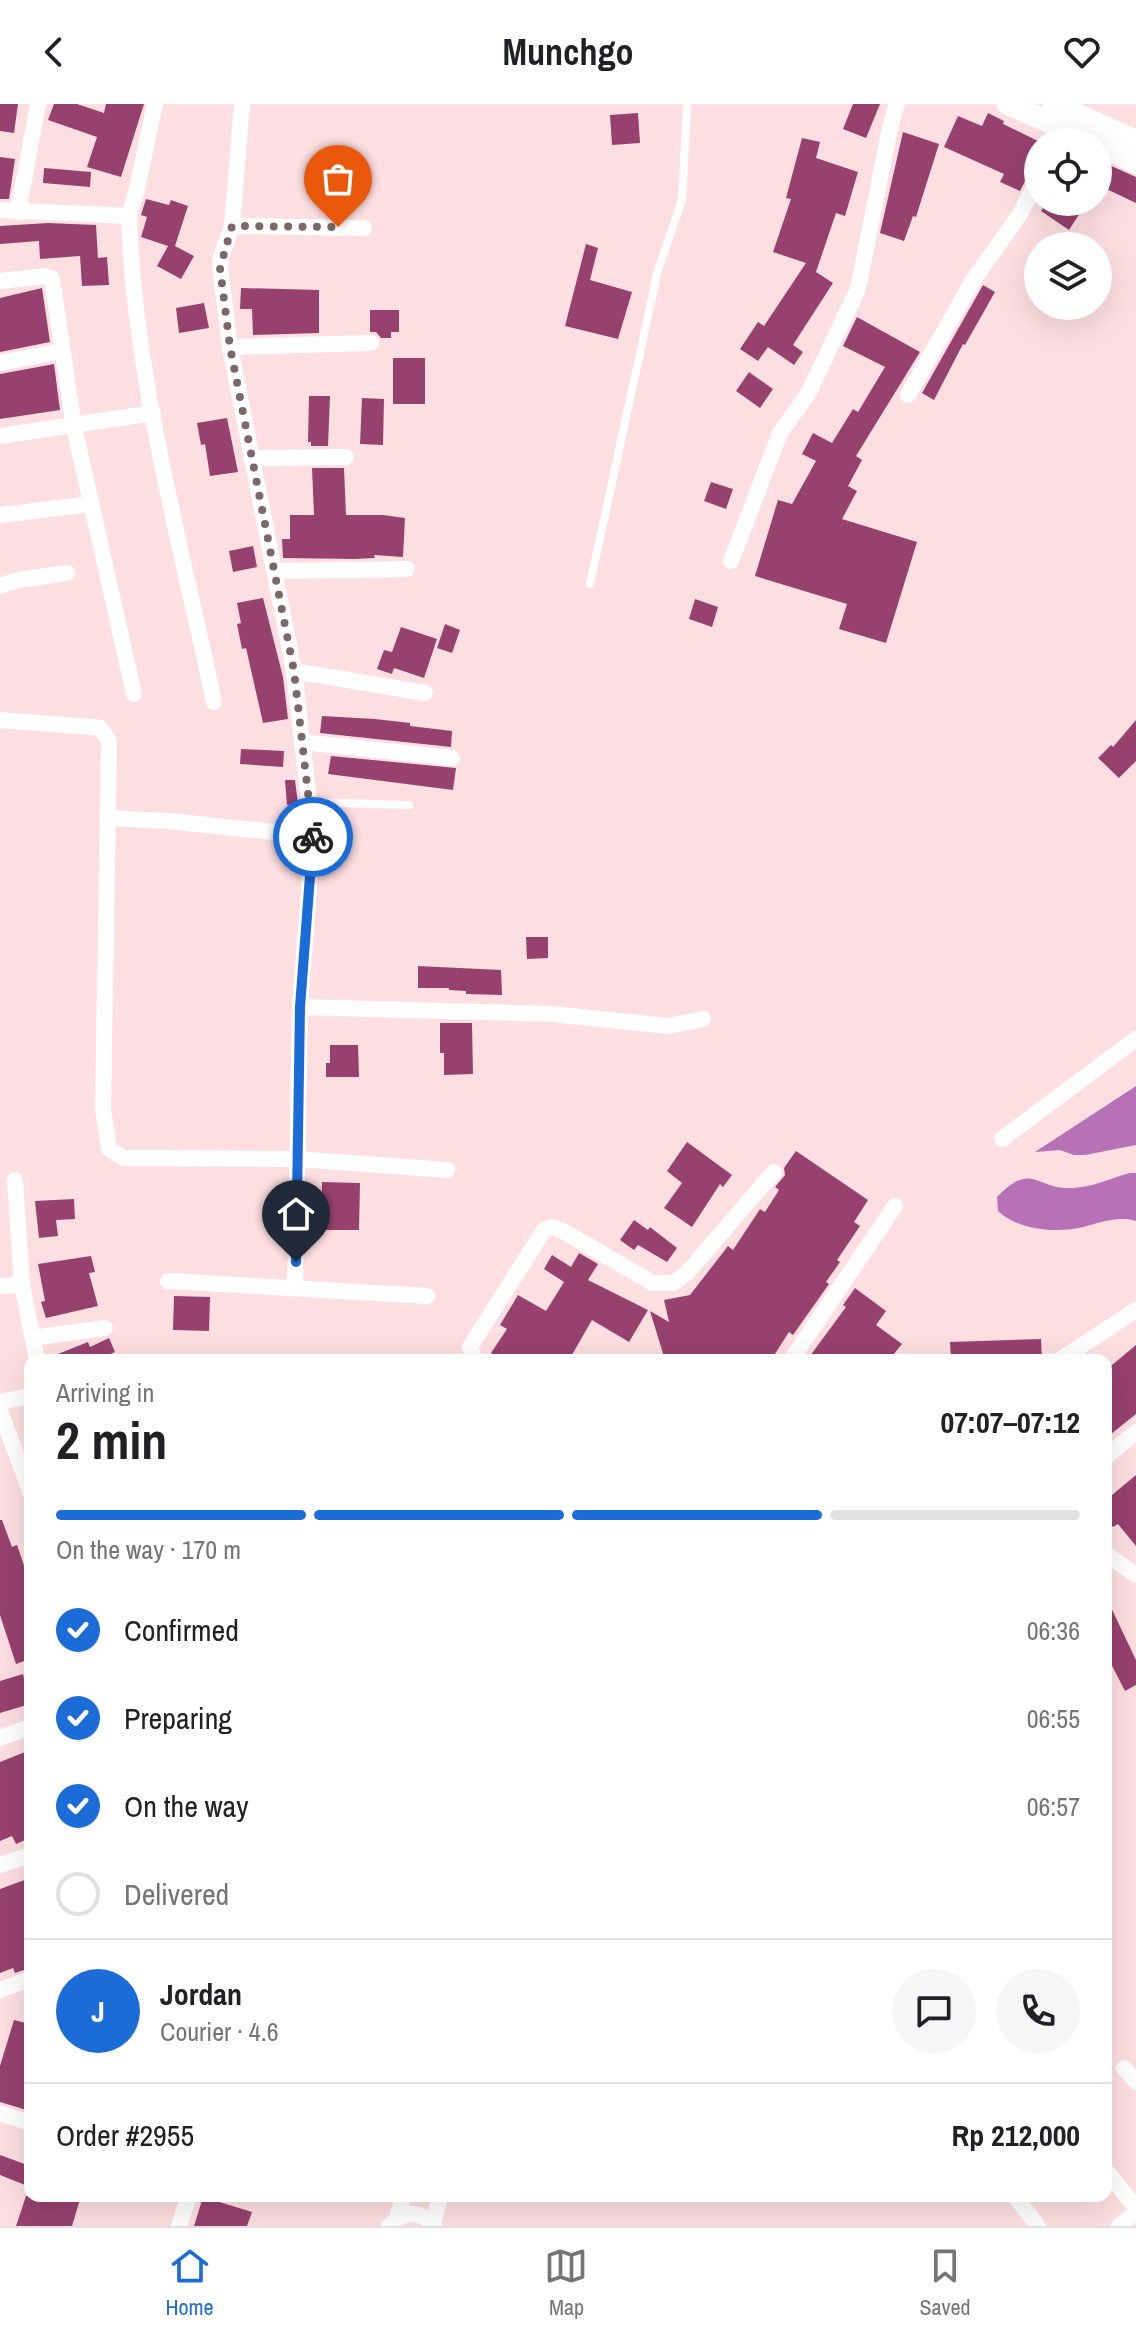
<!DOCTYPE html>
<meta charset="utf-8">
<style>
body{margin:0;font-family:"Archivo Narrow",sans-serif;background:#f6f6f6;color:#202124;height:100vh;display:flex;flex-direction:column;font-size:30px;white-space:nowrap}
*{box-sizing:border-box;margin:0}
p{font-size:26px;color:#757577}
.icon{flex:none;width:44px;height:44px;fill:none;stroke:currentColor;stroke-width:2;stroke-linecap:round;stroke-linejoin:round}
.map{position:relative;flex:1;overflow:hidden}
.drawer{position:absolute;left:24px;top:1250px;width:1088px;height:848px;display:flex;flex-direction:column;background:#fff;border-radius:16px;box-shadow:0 8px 32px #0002}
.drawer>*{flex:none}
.fabs{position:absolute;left:1024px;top:24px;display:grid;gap:16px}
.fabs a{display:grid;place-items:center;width:88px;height:88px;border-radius:50%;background:#fff;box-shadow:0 8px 32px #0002;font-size:40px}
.pin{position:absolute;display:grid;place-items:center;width:68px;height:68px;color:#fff;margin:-82px -34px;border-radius:50% 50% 50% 0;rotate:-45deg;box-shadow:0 0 8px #0007}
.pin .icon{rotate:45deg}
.courier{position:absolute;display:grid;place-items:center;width:80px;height:80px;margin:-40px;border:6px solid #1b6cd7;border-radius:50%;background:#fff;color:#222;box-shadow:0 2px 10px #0007}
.overview em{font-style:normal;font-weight:700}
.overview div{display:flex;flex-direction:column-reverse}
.overview{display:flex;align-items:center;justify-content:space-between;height:136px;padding:0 32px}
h1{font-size:52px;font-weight:700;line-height:60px}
.bar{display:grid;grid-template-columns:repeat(4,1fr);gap:12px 8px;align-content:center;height:96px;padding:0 32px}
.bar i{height:10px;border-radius:6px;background:#e0e0e0}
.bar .selected{background:#1b6cd7}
.bar p{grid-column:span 4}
.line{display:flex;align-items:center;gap:20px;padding:0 32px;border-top:2px solid #e0e0e0}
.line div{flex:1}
.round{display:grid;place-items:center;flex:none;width:84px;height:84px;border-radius:42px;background:#f6f6f6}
ol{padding:0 32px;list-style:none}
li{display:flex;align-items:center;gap:24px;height:88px}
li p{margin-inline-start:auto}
li .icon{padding:8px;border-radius:50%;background:#1b6cd7;color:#fff;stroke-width:4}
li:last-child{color:#757577}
li i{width:44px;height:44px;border:4px solid #e0e0e0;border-radius:50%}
header{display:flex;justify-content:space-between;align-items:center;height:104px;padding:0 32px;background:#fff;font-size:36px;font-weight:700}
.menu{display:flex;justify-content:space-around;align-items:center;height:112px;border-top:2px solid #e0e0e0;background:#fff;font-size:22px;color:#757577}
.menu a{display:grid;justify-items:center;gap:4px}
.menu .selected{color:#1b6cd7}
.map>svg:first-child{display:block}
</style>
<header><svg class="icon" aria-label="back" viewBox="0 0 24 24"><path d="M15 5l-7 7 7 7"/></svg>Munchgo<svg class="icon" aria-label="heart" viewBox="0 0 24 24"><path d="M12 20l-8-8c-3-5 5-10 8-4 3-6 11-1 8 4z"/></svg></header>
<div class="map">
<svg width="1136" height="2122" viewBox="0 0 1136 2122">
<rect width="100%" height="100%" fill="#fedfe1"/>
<g fill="#b671b7">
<polygon points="1136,982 1136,1041 1085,1051 1074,1051 1060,1046 1035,1048"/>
<path d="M1130 1069H1136V1117C1117 1111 1097 1120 1079 1124 1053 1129 1017 1125 998 1107L997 1093C1033 1056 1035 1086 1073 1084 1093 1083 1111 1074 1130 1069Z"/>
</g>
<g fill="#97416f">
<polygon points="0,0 18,0 14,29 0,27"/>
<polygon points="54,0 77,0 104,9 106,0 144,0 121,73 87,63 97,33 48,16"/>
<polygon points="853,0 880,0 866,34 843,25"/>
<polygon points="638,9 640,39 612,41 610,11"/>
<polygon points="988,9 1004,17 1003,20 1038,37 1038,51 1020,87 1000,78 1004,70 944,43 958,12 982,22"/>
<polygon points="903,28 939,40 916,113 913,112 904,137 880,129"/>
<polygon points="802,34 820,38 816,54 858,68 845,112 836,109 816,168 833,179 793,241 803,248 794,261 768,243 758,257 740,245 758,218 764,222 806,159 773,148 791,95 786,94"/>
<polygon points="0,53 15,55 9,95 0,95"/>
<polygon points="1098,56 1136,73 1136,99 1098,81"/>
<polygon points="44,64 91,68 90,83 43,79"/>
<polygon points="146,95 169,101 171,96 188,102 175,142 194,152 181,175 157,162 168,142 141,133 147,113 141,111"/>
<polygon points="1047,98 1087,98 1069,126 1041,107"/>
<polygon points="48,119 96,121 98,154 107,153 109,181 82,182 80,152 40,155 39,137 0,140 0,122"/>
<polygon points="586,140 598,144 590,176 632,188 618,235 565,222"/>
<polygon points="983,181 995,188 965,241 963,240 934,296 922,289"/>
<polygon points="42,184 50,238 0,248 0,194"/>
<polygon points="241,184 319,186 319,229 253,231 252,205 240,205"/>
<polygon points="204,199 209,224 179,229 176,204"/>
<polygon points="370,206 399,206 399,228 391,228 391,234 381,234 376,228 370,228"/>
<polygon points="857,213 920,248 856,352 862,356 848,382 857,387 842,415 917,438 886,539 839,525 847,500 755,472 778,396 792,400 816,357 802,350 813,329 832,339 853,305 858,308 885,263 843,242"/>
<rect x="393" y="254" width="32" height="46"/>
<polygon points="54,260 60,306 0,315 0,270"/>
<polygon points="749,268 773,285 760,304 736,287"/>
<polygon points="309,292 330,292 328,342 311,342 311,338 308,338"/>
<polygon points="362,294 384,295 383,341 360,340"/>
<polygon points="227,314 238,368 210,372 205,340 201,341 197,319"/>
<polygon points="312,364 344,364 346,411 383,411 405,414 403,453 374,451 375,454 354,455 283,454 282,435 290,435 290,411 314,411"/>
<polygon points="711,378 733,385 726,405 704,397"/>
<polygon points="253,442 257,463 233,468 229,447"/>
<polygon points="263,494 283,573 288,615 263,619 246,544 242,545 237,520 241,519 237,499"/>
<polygon points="695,495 718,503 712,523 689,515"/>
<polygon points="445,520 460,526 452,549 437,544"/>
<polygon points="401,523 437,535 424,574 394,564 392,570 377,565 384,546 392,548"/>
<polygon points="322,612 375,615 410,619 410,622 452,627 451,643 320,629"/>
<polygon points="1136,616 1136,657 1119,674 1098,654 1111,641 1113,643"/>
<polygon points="241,645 284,647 283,663 240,660"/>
<polygon points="331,652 456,664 453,686 328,670"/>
<polygon points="285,676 295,676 298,700 287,701"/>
<polygon points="526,833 548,833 548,854 527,855"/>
<polygon points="418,862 501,866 502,891 466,890 466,887 449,886 449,884 418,884"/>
<polygon points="440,919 472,919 473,970 444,971 444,949 440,949"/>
<polygon points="330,941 358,941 359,973 326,973 326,959 330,959"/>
<polygon points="687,1038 732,1071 723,1083 720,1080 692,1123 664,1104 682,1079 667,1067"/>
<polygon points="796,1047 868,1096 854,1118 860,1122 837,1156 840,1158 826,1178 829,1180 793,1231 789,1228 771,1256 665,1256 650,1207 669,1218 664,1196 690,1191 728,1142 733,1146 760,1105 765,1108 779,1086 775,1083 785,1071 784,1064"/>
<polygon points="322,1078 360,1079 359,1126 321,1126"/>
<polygon points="74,1095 75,1115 56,1116 58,1132 39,1134 35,1097"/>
<polygon points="634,1116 648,1126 650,1123 677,1144 667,1158 638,1141 634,1146 620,1136"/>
<polygon points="579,1149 598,1160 588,1176 648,1206 629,1238 592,1216 569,1256 502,1256 491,1249 507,1225 500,1221 518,1191 546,1207 564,1178 544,1165 552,1151 571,1163"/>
<polygon points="91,1152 95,1168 89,1169 98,1202 46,1214 41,1198 45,1197 38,1160"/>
<polygon points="855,1184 886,1207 876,1221 902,1240 889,1256 807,1256 846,1203 843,1201"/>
<polygon points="174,1192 210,1193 209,1227 173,1226"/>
<polygon points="109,1234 115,1248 97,1256 48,1256 48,1254 88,1238 90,1243"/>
<polygon points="1041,1235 1042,1256 951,1256 950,1238"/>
<polygon points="1136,1241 1136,1310 1106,1334 1106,1266"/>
<polygon points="1136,1371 1136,1442 1118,1420 1113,1423 1106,1415 1106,1396"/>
<polygon points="0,1416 2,1416 12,1443 17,1441 30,1479 30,1555 16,1560 0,1511"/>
<polygon points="1106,1493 1136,1556 1136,1581 1125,1587 1106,1550"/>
<polygon points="23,1570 30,1600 0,1609 0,1577"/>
<polygon points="30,1646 30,1734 16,1740 12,1732 0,1737 0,1658"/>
<polygon points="30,1774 30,1864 15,1869 13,1864 0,1869 0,1785"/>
<polygon points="14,1916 30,1920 30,2007 0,1998 0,1962"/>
<polygon points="0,2051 30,2062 30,2083 0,2071"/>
<polygon points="26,2092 81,2092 72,2122 16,2122"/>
<polygon points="203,2093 252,2108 247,2122 194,2122"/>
</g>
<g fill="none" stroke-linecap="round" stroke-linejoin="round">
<g stroke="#fff" stroke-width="8">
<polyline points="590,480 658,166 682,96 687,0"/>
<polyline points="310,698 409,701"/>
</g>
<g stroke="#fff" stroke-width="16">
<polyline points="242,0 232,122 221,153 220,164 230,243 294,567 313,732 300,903 295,1184"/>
<polyline points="0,106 129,112 137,85 155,0"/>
<polyline points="18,108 38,0"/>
<path d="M129 112C134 273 181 440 214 598"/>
<polyline points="232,122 364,124"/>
<polyline points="0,177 45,172 52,175 74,323 134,590"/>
<polyline points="230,243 371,239"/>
<polyline points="0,259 62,247"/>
<polyline points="908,291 974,175 1020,110 1038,75"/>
<polyline points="0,332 153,309"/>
<polyline points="251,354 346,353"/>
<polyline points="0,411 91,400"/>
<polyline points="731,457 780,329 808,290 858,185 890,23 897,0"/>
<polyline points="274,467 407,465"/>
<polyline points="0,482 18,476 67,469"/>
<polyline points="294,567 425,589"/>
<polyline points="0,616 92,623 100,624 109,637 103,1005 109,1045 124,1054 297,1055 447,1066"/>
<polyline points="302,638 452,654"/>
<polyline points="107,714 168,717 313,732"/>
<polyline points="300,903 552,910 668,922 703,915"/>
<polyline points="1002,1035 1136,935"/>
<polyline points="15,1076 22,1181 37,1256"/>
<polyline points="168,1177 427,1192"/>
<polyline points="0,1182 22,1181"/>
<polyline points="32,1234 105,1224"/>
<polyline points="475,1256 470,1243 544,1126 552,1123 561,1126 653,1179 673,1179 687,1169 774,1068"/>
<polyline points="791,1256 895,1102"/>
<polyline points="1060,1256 1136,1206"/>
<polyline points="0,1298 30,1292"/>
<polyline points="0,1307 30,1387"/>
<polyline points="1106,1353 1136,1328"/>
<polyline points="1106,1450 1136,1471"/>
<polyline points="0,1634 30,1623"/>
<polyline points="0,1761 30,1751"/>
<polyline points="0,1886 30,1875"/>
<polyline points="1124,1964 1136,1978"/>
<polyline points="0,2009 30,2019"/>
<polyline points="1106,2066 1136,2104"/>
<polyline points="1015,2092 1038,2122"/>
<polyline points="397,2113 404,2092"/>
<polyline points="433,2120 440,2092"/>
<polyline points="179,2122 189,2092"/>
<path d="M389 2122C403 2107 420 2105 434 2122"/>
<polyline points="1119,2122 1136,2108"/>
</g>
<g stroke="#fff" stroke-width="22">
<polyline points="1008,0 1094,38"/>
<polyline points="1053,0 1136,37"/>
<polyline points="1098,40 1136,59"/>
</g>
</g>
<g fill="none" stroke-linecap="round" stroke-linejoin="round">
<polyline stroke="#7b696a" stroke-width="8" stroke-dasharray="0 14.4" points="313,733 294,567 230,243 220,164 232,122 338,123"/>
<polyline stroke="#1b6cd7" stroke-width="10" points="296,1158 300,903 313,733"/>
</g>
</svg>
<div class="fabs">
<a><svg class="icon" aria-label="locate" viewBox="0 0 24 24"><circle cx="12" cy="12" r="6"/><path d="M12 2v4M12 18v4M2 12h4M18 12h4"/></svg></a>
<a><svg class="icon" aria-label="layers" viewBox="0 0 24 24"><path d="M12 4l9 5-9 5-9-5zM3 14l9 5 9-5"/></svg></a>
</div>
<div class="pin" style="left:338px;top:123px;background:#ea580c"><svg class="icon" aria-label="bag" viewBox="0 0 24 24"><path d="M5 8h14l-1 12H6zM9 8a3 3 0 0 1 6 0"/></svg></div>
<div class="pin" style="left:296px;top:1158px;background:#1f2937"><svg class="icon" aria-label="home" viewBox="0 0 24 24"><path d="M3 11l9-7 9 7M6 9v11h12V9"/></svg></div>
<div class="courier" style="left:313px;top:733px"><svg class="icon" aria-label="bike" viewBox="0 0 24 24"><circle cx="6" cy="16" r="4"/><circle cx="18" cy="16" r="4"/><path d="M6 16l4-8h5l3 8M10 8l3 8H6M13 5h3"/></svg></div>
<section class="drawer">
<div class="overview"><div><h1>2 min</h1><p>Arriving in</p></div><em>07:07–07:12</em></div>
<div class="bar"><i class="selected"></i><i class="selected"></i><i class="selected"></i><i></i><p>On the way · 170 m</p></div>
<ol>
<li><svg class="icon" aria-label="check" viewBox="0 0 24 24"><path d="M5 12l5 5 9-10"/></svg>Confirmed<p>06:36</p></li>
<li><svg class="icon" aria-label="check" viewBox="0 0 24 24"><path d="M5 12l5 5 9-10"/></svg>Preparing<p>06:55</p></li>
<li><svg class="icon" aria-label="check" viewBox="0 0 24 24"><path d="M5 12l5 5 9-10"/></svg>On the way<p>06:57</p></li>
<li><i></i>Delivered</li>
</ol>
<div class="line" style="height:144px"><b class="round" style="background:#1b6cd7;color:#fff">J</b><div><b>Jordan</b><p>Courier · 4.6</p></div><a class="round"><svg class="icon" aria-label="chat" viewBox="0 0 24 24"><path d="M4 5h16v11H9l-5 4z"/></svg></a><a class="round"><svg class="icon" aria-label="phone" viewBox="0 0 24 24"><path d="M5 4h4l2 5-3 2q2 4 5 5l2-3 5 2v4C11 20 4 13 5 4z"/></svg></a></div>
<div class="line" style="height:104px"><div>Order #2955</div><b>Rp 212,000</b></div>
</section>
</div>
<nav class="menu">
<a class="selected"><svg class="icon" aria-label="home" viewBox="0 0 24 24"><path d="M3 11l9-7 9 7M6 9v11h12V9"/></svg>Home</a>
<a><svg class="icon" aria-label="map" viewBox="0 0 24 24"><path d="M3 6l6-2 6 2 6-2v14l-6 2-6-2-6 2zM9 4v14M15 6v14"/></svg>Map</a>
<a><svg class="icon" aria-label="saved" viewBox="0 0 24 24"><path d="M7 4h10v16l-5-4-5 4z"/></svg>Saved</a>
</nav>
